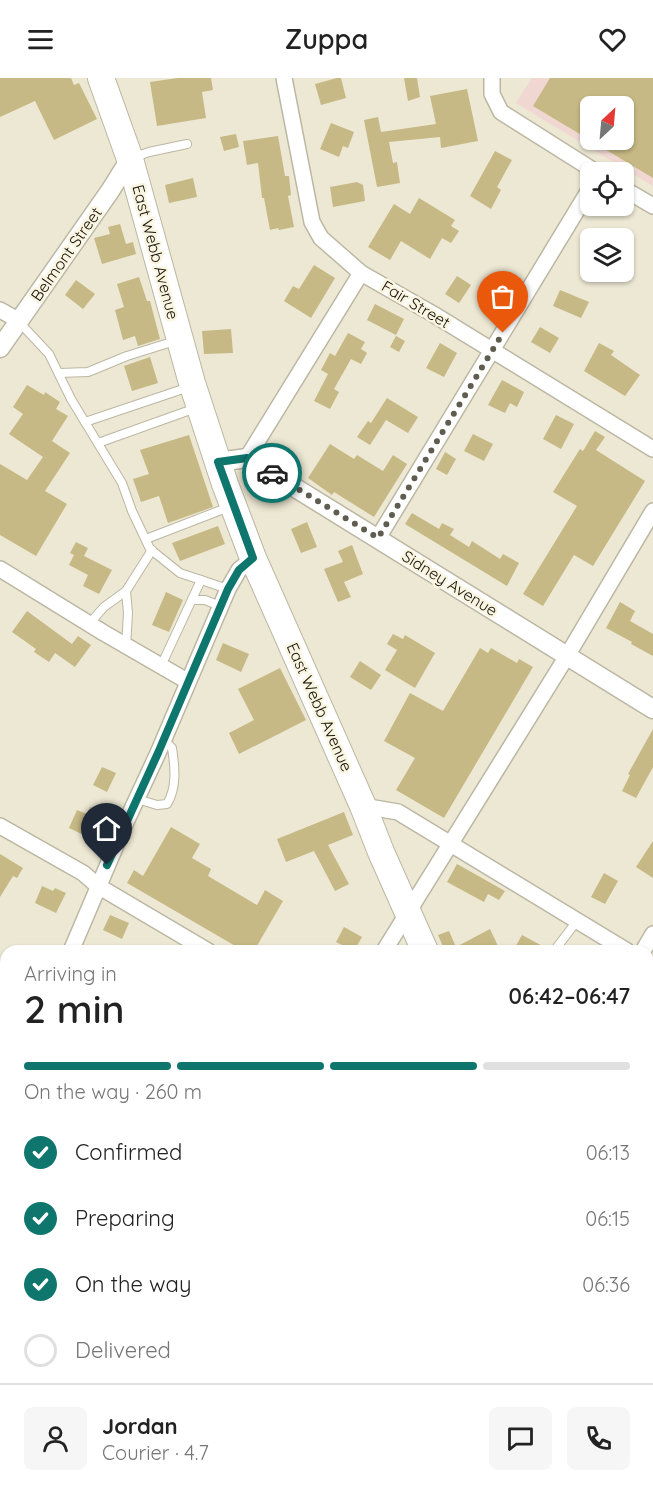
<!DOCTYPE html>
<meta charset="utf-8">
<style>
body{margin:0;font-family:Quicksand,sans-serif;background:#f6f6f6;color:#222;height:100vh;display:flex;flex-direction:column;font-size:22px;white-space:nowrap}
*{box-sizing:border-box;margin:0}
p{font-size:20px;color:#767676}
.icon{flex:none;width:33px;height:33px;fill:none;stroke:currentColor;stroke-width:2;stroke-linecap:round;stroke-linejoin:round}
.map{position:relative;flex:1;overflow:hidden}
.side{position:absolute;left:0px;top:867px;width:654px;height:558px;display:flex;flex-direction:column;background:#fff;border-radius:18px 18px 0 0;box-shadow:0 2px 4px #0004}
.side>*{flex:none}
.needle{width:39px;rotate:26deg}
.fabs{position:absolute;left:580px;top:18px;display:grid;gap:12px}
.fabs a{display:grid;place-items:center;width:54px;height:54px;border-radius:9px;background:#fff;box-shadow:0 2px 4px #0004;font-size:30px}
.pin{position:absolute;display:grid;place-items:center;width:51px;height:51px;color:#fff;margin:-62px -26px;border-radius:50% 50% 50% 0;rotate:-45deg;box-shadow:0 0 6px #0007}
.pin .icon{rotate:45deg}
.courier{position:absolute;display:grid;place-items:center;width:60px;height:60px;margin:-30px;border:4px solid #0f766e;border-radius:50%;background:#fff;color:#222;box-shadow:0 2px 8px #0007}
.summary em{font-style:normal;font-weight:600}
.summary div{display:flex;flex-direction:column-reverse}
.summary{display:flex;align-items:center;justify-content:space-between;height:102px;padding:0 24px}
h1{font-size:39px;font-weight:600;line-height:45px}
.bar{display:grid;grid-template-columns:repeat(4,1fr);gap:9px 6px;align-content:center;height:72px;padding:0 24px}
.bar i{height:8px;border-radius:4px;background:#e0e0e0}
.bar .selected{background:#0f766e}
.bar p{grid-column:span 4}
.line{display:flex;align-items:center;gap:15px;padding:0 24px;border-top:2px solid #e0e0e0}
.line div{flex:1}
.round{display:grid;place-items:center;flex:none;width:63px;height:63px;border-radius:9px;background:#f6f6f6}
ol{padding:0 24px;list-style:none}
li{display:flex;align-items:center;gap:18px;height:66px}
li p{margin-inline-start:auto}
li .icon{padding:6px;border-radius:50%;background:#0f766e;color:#fff;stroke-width:4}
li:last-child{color:#767676}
li i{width:33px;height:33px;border:3px solid #e0e0e0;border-radius:50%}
header{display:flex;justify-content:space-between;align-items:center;height:78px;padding:0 24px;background:#fff;font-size:27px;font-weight:600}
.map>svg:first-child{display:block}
</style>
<header><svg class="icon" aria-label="menu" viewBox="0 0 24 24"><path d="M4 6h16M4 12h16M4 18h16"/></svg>Zuppa<svg class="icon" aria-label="heart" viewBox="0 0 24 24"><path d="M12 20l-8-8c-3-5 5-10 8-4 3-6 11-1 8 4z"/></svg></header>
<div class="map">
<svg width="653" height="1425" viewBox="0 0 653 1425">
<rect width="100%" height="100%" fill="#ede8d3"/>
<path fill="#f1d7d2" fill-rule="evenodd" d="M532 0H653V108L516 25ZM591 28H624V62H591Z"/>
<polygon fill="#d2deb4" points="6,1279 6,1419 65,1419 44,1425 0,1425 0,1287"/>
<g fill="#c6b985" fill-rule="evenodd">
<polygon points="0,0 71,0 74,7 79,5 97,41 54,62 35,23 0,39"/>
<polygon points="178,0 211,0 213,12 202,14 206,40 157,48 150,4"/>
<polygon points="337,0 341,0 346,20 321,27 315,6"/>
<polygon points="404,0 417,0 420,19 408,23"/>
<path d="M550 0H653V100L533 28ZM591 28H624V62H591Z"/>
<polygon points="467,11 478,63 441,70 440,59 389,64 393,85 397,84 400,105 377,109 364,42 378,39 381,54 436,46 430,18"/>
<polygon points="331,45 354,54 348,70 343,68 339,79 320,71"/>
<polygon points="236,56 239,69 224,73 220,59"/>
<polygon points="278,58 285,98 289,98 291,117 288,118 294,149 279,152 278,150 270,152 264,120 262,120 258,85 247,87 243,63"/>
<polygon points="495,73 512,82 497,109 501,112 491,131 470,118"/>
<polygon points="193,100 197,119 169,125 165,107"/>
<polygon points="357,104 363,107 365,123 333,129 330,109"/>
<polygon points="419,120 455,142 451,148 459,153 451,165 442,160 430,181 401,163 390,182 368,169 394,126 410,136"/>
<polygon points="120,146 126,166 133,164 136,176 102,186 94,160 110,156 108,149"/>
<polygon points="314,187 335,200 311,240 284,223 293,208 299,211"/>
<polygon points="457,198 471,207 459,225 445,216"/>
<polygon points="139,199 147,223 150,223 160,261 138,268 135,258 123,262 115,232 124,229 117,206"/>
<polygon points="76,202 95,216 83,231 65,217"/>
<polygon points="560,212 589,224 581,240 553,228"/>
<polygon points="375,226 404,241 396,257 367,242"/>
<polygon points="540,249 559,260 550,275 531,264"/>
<polygon points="231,251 233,275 204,276 202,253"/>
<polygon points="348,255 365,264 361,271 367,275 361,286 351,281 334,311 339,314 330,331 314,323 328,296 321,292 330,275 335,278"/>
<polygon points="396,258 405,263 399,274 390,269"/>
<polygon points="440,265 457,275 444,299 426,290"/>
<polygon points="599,265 614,273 611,277 640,297 625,318 584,293"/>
<polygon points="150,279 158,305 132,313 124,288"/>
<polygon points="502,302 524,314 517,329 510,325 505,335 488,327"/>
<polygon points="27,307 44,317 45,314 60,324 56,331 68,338 52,363 70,375 45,413 67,426 36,478 0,457 0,386 27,402 43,379 9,356 23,336 13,329"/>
<polygon points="387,320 418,339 408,355 386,342 370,367 357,359 368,343 371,345"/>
<polygon points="556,337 574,346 561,371 543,361"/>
<polygon points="595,353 605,359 596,372 645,403 593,488 574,477 543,528 523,516 577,428 553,414 580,371 583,373"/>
<polygon points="473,356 493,366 484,383 464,373"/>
<polygon points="189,357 213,429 168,445 159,418 141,424 133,401 149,396 140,372"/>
<polygon points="330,366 354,381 357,377 383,393 393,377 407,386 374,439 334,414 332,417 308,400"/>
<polygon points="445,374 456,381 447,397 436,391"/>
<polygon points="412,435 439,451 442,445 454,451 450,457 469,469 472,463 500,481 503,476 519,485 507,508 405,446"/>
<polygon points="307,444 317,469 301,475 291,451"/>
<polygon points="218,448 225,466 180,483 172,465"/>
<polygon points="76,464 88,470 84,478 112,492 99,516 83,508 88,497 69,487 74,477 70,475"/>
<polygon points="352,467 363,496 344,504 351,519 338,524 324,491 343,484 338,473"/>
<polygon points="166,514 183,522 169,554 152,547"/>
<polygon points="620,524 635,533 630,543 653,556 653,578 631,566 632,564 606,550"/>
<polygon points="27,533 72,566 78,558 91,567 75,589 55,575 49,584 34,574 36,571 12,554"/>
<polygon points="393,556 403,561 405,557 435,575 415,610 385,592 397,572 387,566"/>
<polygon points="223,565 249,576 241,594 216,582"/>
<polygon points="480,570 488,575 491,570 517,585 519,581 533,589 444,740 396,712 415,680 384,663 410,615 443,633"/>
<polygon points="360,583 381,597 371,612 350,599"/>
<polygon points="280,590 306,642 239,676 229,655 254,642 238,611"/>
<polygon points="653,651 653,689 636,720 622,713 630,697 628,696"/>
<polygon points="102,689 116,695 107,714 93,707"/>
<polygon points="90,729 102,734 90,760 69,750 77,732 87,736"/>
<polygon points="344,734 353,757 328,767 349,806 335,813 314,773 286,784 277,761"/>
<polygon points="171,749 200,766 192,780 211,791 208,798 257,827 265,812 283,823 254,873 244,873 127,805 134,792 143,798"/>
<polygon points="653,763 653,800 636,789"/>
<polygon points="0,776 23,790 17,800 13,798 0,819"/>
<polygon points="457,786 505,813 499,822 488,816 484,824 447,804"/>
<polygon points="604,795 618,803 605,826 591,819"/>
<polygon points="42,808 53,813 55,810 66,815 56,835 35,825"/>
<polygon points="110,837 129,845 122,861 103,852"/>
<polygon points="344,849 362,859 354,873 336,864"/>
<polygon points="490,851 498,868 488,873 445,873 438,857 449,853 456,869"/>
<polygon points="522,857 548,871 548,873 513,873"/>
</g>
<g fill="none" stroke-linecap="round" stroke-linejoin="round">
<g stroke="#bbb7a3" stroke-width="10">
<g id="service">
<polyline points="135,79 149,74 187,66"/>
<polyline points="19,244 49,276 71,321 122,405 132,433 150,471 180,495 228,511"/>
<polyline points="59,295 88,294 127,278 175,263"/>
<polyline points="85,344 189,309"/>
<polyline points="98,365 196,330"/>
<polyline points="146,461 229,429"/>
<polyline points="192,522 205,522 220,528"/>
<polyline points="89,546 104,529 126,513 152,472"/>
<polyline points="126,568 128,535 126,513"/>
<polyline points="161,588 201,502"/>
<path d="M137 721 157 727 167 726C177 710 175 689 172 670L164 662"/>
<polyline points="554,873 577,843"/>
<polyline points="648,1280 653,1287"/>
<polyline points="454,1419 455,1425"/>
</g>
</g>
<g stroke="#bbb7a3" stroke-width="18">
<g id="minor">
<polyline points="284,0 312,144 321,160 361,195 433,236 653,371"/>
<polyline points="492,0 492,16 501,34 596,94"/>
<polyline points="624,111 653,128"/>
<polyline points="0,232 18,242"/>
<polyline points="247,380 361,195"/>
<polyline points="378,460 591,109"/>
<polyline points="0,491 104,555 187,603"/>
<polyline points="363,728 398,734 627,873"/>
<polyline points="0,748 83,795 98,808 208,873"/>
<polyline points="71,873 126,744 158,675 228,511 239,492 253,480"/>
<polyline points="384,873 567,578 653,433"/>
<polyline points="643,873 653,856"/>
<polyline points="648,886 653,889"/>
<polyline points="0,1026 6,1013"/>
<polyline points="0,1239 6,1242"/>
<polyline points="183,1419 185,1425"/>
<polyline points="618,1425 642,1419"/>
</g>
</g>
<g stroke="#bbb7a3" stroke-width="21">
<g id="tertiary">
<polyline points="0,270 110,113 130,81"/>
<polyline points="218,384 247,380 653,631"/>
<polyline points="648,1269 653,1264"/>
</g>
</g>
<g stroke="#bbb7a3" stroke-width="28">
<g id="trunk">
<polyline points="101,0 130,81 192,305 225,406 253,480 363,728 381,774 425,873"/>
<polyline points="616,1419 618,1425"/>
</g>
</g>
<use href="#service" stroke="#fff" stroke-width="8"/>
<use href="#minor" stroke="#fff" stroke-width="15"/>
<use href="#tertiary" stroke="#fff" stroke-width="18"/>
<use href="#trunk" stroke="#fff" stroke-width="26"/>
</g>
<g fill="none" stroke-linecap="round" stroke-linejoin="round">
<polyline stroke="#5f5c50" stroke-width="6" stroke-dasharray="0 10.8" points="272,395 378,460 503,255"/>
<polyline stroke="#0f766e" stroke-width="8" points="107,787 158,675 228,511 239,492 253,480 218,384 247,380 272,395"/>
</g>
<g text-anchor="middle" stroke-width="5" stroke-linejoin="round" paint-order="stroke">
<g font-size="16" fill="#121009" stroke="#faf5e0">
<text transform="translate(156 174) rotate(75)" y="6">East Webb Avenue</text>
<text transform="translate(66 176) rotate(-55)" y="6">Belmont Street</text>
<text transform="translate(416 226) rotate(31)" y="6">Fair Street</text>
<text transform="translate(450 505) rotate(32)" y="6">Sidney Avenue</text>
<text transform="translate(320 629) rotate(66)" y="6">East Webb Avenue</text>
</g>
</g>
</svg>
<div class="fabs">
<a><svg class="needle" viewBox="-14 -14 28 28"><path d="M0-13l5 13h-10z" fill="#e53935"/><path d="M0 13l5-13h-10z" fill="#767676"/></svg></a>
<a><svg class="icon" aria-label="locate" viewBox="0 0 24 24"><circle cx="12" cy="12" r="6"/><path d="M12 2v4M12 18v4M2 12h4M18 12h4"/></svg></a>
<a><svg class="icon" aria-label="layers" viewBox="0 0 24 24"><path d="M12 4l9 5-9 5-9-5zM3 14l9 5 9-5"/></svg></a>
</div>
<div class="pin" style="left:503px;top:255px;background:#ea580c"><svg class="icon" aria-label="bag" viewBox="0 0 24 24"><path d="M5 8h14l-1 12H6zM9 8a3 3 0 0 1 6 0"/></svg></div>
<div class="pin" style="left:107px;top:787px;background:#1f2937"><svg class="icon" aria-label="home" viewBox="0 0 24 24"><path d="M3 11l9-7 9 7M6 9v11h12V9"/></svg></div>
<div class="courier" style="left:272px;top:395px"><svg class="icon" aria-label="car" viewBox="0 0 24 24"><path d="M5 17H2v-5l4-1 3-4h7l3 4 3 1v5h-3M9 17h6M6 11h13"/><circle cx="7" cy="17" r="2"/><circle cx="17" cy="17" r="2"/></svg></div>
<section class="side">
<div class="summary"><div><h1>2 min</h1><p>Arriving in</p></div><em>06:42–06:47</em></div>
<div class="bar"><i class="selected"></i><i class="selected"></i><i class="selected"></i><i></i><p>On the way · 260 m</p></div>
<ol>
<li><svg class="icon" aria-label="check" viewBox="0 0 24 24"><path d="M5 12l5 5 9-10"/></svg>Confirmed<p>06:13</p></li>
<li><svg class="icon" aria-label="check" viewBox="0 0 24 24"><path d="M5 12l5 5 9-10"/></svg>Preparing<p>06:15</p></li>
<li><svg class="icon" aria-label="check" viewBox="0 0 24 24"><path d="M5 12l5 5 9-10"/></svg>On the way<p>06:36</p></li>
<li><i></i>Delivered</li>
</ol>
<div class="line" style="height:108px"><a class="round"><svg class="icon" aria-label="person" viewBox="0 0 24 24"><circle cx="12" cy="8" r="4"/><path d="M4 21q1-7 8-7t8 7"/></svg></a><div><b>Jordan</b><p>Courier · 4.7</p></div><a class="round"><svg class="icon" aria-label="chat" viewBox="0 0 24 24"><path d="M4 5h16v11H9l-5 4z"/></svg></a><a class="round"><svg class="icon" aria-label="phone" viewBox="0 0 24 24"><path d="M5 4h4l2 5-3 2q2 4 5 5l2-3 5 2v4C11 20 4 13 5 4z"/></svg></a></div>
</section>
</div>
